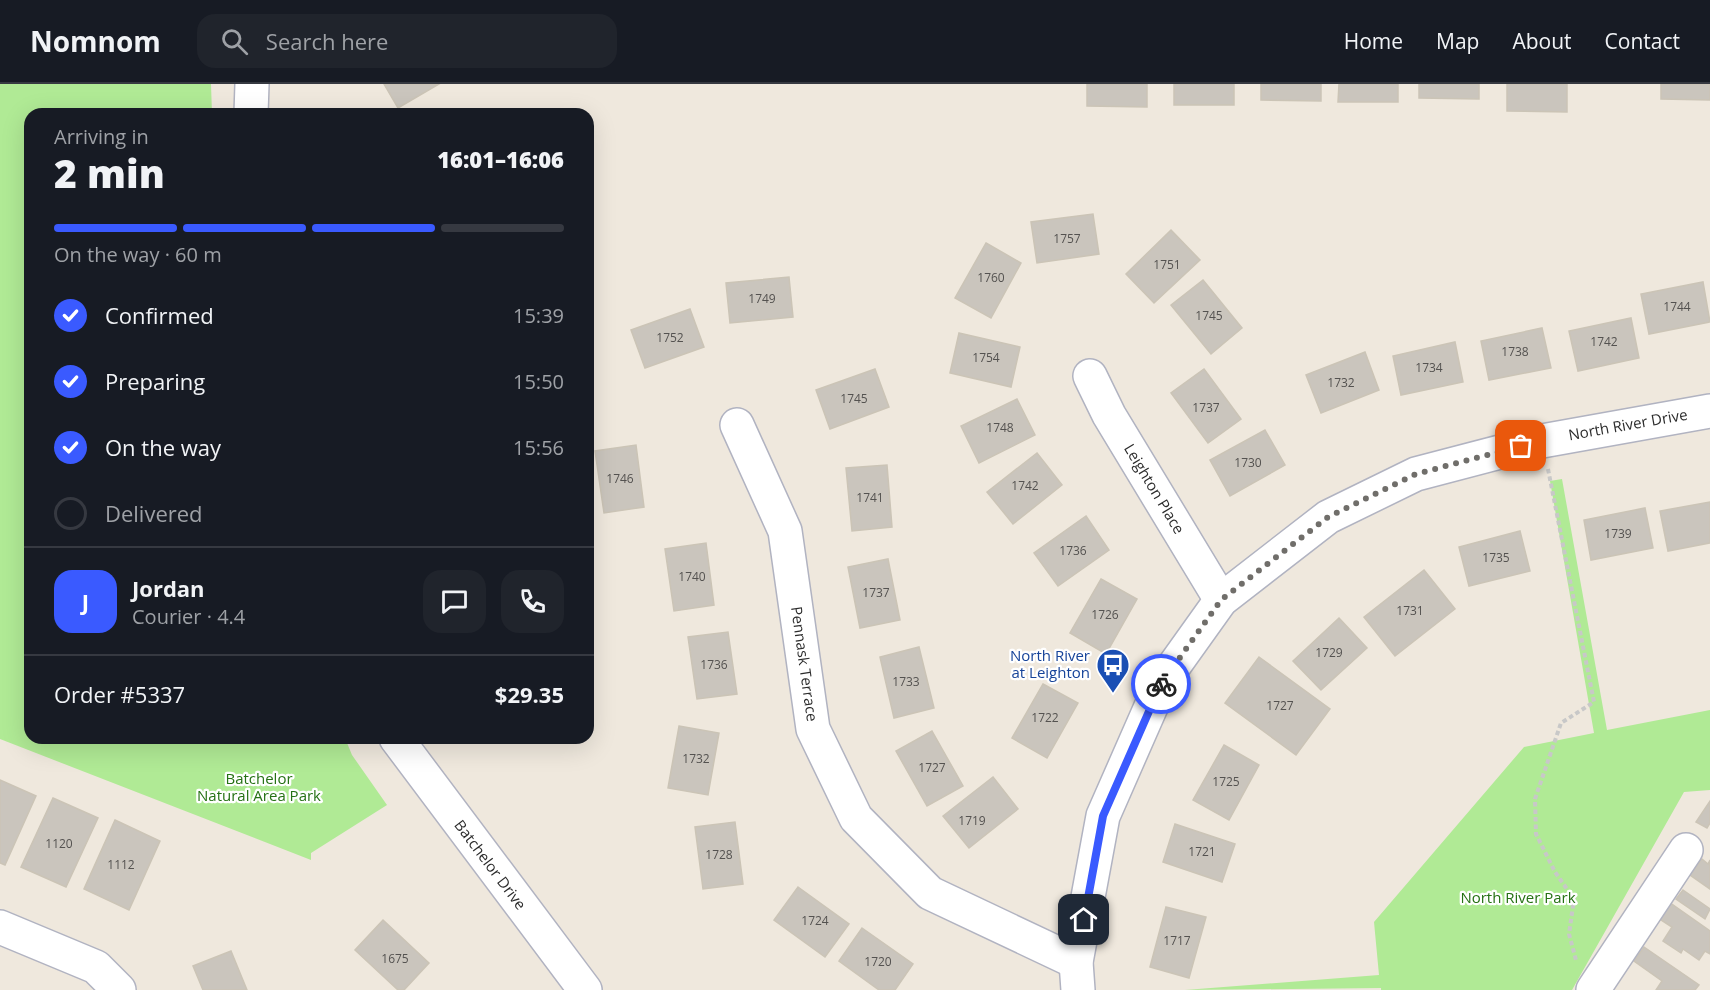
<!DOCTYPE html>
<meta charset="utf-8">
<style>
body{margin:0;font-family:"Open Sans",sans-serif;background:#20242c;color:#f1f3f6;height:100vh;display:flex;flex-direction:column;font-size:22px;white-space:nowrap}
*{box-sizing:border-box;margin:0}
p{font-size:20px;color:#9ea1a6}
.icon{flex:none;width:33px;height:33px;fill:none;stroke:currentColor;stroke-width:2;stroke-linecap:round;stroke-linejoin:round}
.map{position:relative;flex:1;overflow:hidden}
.sheet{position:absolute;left:24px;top:24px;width:570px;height:636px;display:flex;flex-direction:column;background:#171b24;border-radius:18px;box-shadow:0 6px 24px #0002}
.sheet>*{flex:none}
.pin{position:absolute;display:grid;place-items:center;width:51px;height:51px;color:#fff;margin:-26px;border-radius:12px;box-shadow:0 3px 9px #0006}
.courier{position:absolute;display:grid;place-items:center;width:60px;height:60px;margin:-30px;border:4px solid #3a5aff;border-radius:50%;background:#fff;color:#222;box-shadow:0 2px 8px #0007}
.headline em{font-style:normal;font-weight:800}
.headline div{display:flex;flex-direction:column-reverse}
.headline{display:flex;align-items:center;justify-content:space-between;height:102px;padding:0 30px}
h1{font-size:39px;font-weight:800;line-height:45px}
.bar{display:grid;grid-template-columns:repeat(4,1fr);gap:9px 6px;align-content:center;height:72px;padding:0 30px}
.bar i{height:8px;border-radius:4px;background:#363941}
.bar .active{background:#3a5aff}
.bar p{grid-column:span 4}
.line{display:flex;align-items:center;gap:15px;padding:0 30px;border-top:2px solid #363941}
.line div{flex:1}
.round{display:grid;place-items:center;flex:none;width:63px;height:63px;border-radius:18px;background:#20242c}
ol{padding:0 30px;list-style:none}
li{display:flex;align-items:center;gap:18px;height:66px}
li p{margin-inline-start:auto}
li .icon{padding:6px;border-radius:50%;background:#3a5aff;color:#fff;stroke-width:4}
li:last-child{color:#9ea1a6}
li i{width:33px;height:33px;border:3px solid #363941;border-radius:50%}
header{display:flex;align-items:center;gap:36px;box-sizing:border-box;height:84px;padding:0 30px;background:#171b24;border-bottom:2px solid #363941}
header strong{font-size:28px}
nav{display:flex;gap:33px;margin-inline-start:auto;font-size:21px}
.search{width:420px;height:54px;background:#20242c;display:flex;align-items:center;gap:15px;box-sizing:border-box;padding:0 21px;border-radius:18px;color:#9ea1a6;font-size:22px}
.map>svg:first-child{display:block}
</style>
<header>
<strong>Nomnom</strong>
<div class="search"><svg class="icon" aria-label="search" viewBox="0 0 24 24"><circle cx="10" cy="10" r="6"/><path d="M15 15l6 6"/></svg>Search here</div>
<nav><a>Home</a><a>Map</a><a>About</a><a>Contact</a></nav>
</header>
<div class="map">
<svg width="1710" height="906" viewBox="0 0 1710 906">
<rect width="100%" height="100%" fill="#efe8dd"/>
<g fill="#b0ea95">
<polygon points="0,0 211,0 212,30 30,30 30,654 345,654 352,671 387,721 311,769 311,776 0,655"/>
<polygon points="1562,395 1607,646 1710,626 1710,706 1684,708 1572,906 1381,906 1381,904 1185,906 1379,891 1374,838 1524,663 1594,649 1550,397"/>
</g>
<g fill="#cac5bd" stroke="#cbc4b6" stroke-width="1.5">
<polygon points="384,0 439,0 398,24"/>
<polygon points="1087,0 1147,0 1147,23 1087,22"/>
<rect x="1174" y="0" width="60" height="21"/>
<polygon points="1261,0 1321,0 1321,17 1261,16"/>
<polygon points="1339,0 1398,0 1398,18 1338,18"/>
<polygon points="1419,0 1479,0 1479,15 1419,14"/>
<polygon points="1507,0 1567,0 1567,28 1507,27"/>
<polygon points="1661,0 1710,0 1710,16 1661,15"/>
<polygon points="1093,130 1099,170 1037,179 1031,138"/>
<polygon points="1171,146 1200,176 1154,219 1126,190"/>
<polygon points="986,159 1021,179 991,234 955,214"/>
<polygon points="789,193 793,233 730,239 726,199"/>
<polygon points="1203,196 1242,244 1211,270 1171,221"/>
<polygon points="1703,198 1710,238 1649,250 1641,210"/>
<polygon points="690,225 704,263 645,284 631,246"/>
<polygon points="1631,234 1639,274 1578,287 1569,247"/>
<polygon points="1542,244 1551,284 1489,296 1481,257"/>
<polygon points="959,249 1020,263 1011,303 950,289"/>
<polygon points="1455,258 1463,298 1401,311 1393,272"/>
<polygon points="1365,268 1379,306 1321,329 1306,291"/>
<polygon points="875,285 889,323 830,345 816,306"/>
<polygon points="1204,285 1241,335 1208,359 1171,309"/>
<polygon points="1017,315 1035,351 979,379 961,342"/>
<polygon points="1265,346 1285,381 1230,412 1210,376"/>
<polygon points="636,361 644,423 604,429 595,367"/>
<polygon points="1037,369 1062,401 1013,440 987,408"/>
<polygon points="887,381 892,443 852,447 846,384"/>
<polygon points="1710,418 1710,459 1668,467 1660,427"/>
<polygon points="1645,424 1653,464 1591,476 1584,436"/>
<polygon points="1086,432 1109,466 1058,502 1034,469"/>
<polygon points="1520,447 1530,487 1469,502 1459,463"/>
<polygon points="706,459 714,521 674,527 665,465"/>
<polygon points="888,475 900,536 860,544 848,483"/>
<polygon points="1424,486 1455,525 1395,572 1364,533"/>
<polygon points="1101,495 1137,515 1106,570 1070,549"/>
<polygon points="1339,534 1367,564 1321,606 1293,577"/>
<polygon points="728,548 737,610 697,615 688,553"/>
<polygon points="919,563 934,624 894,634 880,573"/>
<polygon points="1259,573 1330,625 1296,671 1225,619"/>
<polygon points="1043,600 1078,619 1047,674 1012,654"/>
<polygon points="679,642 719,649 708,711 668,704"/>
<polygon points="932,647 963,702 927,722 896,667"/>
<polygon points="1224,661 1259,681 1229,736 1193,716"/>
<polygon points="993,693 1018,725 969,764 943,732"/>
<polygon points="0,696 36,712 5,781 0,779"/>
<polygon points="53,714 98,734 66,803 21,783"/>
<polygon points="1710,717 1710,739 1707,744 1696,738"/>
<polygon points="115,736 160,757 129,826 84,805"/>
<polygon points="735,738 743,800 703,805 695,743"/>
<polygon points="1175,740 1235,760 1222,798 1163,778"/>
<polygon points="1702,775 1708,780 1710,776 1710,805 1690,791"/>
<polygon points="798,803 849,840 825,873 774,836"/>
<polygon points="1683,806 1710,825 1705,835 1676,815"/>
<polygon points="1669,818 1710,847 1710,870 1705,867 1699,876 1683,865 1681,869 1663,857 1672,843 1658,834"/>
<polygon points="1166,823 1206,833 1189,894 1150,883"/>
<polygon points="383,836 429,879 404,906 398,906 355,866"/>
<polygon points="862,844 913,880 895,906 879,906 839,877"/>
<polygon points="1644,863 1699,901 1695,906 1656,906 1662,897 1634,877"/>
<polygon points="231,867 247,906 203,906 193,882"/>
</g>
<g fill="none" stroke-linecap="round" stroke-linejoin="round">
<g stroke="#b1b3c1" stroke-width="36">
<g id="minor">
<polyline points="251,30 252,0"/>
<polyline points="1090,292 1109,331 1221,516"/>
<polyline points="737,341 785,447 813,645 856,734 930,809 1076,878"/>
<polyline points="396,654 585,906"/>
<polyline points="0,843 96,883 119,906"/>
<polyline points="1078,906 1076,878 1103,732 1161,600 1221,516 1328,433 1416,390 1542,357 1710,327"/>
<polyline points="1593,906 1686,766"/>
</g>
</g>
<polyline stroke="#c8c8c8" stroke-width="4" stroke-dasharray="4.5 3" stroke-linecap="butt" points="1548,385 1594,618 1561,639 1535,715 1536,750 1555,788 1574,815 1569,850 1576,876"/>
<use href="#minor" stroke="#fff" stroke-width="33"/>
</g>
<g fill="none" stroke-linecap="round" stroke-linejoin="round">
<polyline stroke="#706e6a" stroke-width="6" stroke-dasharray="0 10.8" points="1161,600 1221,516 1328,433 1416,390 1521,362"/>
<polyline stroke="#3a5aff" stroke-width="8" points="1084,836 1103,732 1161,600"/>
</g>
<defs>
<g id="bus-pin" transform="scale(1.725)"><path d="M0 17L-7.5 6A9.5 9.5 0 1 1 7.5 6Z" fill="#1a4fb4" stroke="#fff"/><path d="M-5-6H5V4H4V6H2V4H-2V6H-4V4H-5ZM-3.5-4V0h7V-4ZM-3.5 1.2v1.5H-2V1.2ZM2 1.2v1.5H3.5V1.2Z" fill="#fff"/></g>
</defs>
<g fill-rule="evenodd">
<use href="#bus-pin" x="1113" y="581"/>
</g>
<g text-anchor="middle" stroke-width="4.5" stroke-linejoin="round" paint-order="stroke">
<g font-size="12" fill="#545250">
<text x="1067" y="159">1757</text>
<text x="1167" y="185">1751</text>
<text x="991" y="198">1760</text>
<text x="762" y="219">1749</text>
<text x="1677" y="227">1744</text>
<text x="1209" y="236">1745</text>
<text x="670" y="258">1752</text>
<text x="1604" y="262">1742</text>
<text x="1515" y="272">1738</text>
<text x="986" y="278">1754</text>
<text x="1429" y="288">1734</text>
<text x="1341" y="303">1732</text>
<text x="854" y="319">1745</text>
<text x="1206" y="328">1737</text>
<text x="1000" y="348">1748</text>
<text x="1248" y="383">1730</text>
<text x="620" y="399">1746</text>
<text x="1025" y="406">1742</text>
<text x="870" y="418">1741</text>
<text x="1618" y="454">1739</text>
<text x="1073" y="471">1736</text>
<text x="1496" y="478">1735</text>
<text x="692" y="497">1740</text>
<text x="876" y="513">1737</text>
<text x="1410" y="531">1731</text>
<text x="1105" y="535">1726</text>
<text x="1329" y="573">1729</text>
<text x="714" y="585">1736</text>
<text x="906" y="602">1733</text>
<text x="1280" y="626">1727</text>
<text x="1045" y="638">1722</text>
<text x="696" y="679">1732</text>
<text x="932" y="688">1727</text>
<text x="1226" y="702">1725</text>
<text x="972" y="741">1719</text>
<text x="59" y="764">1120</text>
<text x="1202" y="772">1721</text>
<text x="719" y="775">1728</text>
<text x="121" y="785">1112</text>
<text x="815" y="841">1724</text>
<text x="1177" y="861">1717</text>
<text x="395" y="879">1675</text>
<text x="878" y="882">1720</text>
</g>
<g font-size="15" fill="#2c2c2c" stroke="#fff">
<text transform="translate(1628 341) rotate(-10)" y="5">North River Drive</text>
<text transform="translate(1154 405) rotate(59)" y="5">Leighton Place</text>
<text transform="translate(804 580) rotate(82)" y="5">Pennask Terrace</text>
<text transform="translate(490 781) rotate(53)" y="5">Batchelor Drive</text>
</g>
<g font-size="15" fill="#164399" stroke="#fff" text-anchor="end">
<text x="1090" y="577">North River<tspan x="1090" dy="17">at Leighton</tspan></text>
</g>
<g font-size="15" fill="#257114" stroke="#fff">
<text x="259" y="700">Batchelor<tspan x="259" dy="17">Natural Area Park</tspan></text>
<text x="1518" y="819">North River Park</text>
</g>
</g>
</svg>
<div class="pin" style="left:1521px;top:362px;background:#ea580c"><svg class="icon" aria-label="bag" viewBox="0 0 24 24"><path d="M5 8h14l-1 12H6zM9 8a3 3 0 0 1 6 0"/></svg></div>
<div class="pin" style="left:1084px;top:836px;background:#1f2937"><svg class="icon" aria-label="home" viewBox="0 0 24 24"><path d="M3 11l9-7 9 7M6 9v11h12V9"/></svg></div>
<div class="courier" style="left:1161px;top:600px"><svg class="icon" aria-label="bike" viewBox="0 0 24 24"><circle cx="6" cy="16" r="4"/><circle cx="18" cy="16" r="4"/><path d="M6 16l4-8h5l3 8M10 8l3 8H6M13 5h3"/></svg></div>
<section class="sheet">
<div class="headline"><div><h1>2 min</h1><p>Arriving in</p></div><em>16:01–16:06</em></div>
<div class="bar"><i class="active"></i><i class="active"></i><i class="active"></i><i></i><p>On the way · 60 m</p></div>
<ol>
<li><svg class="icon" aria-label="check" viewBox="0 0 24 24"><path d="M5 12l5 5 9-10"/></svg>Confirmed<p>15:39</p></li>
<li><svg class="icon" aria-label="check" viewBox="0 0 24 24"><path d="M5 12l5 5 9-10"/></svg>Preparing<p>15:50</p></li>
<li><svg class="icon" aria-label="check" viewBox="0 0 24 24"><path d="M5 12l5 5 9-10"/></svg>On the way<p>15:56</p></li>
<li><i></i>Delivered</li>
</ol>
<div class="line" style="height:108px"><b class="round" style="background:#3a5aff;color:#fff">J</b><div><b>Jordan</b><p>Courier · 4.4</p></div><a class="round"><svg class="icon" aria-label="chat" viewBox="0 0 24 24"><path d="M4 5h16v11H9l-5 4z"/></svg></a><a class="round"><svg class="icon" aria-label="phone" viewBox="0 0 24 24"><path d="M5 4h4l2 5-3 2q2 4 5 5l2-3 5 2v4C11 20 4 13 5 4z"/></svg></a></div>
<div class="line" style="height:78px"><div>Order #5337</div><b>$29.35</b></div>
</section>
</div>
